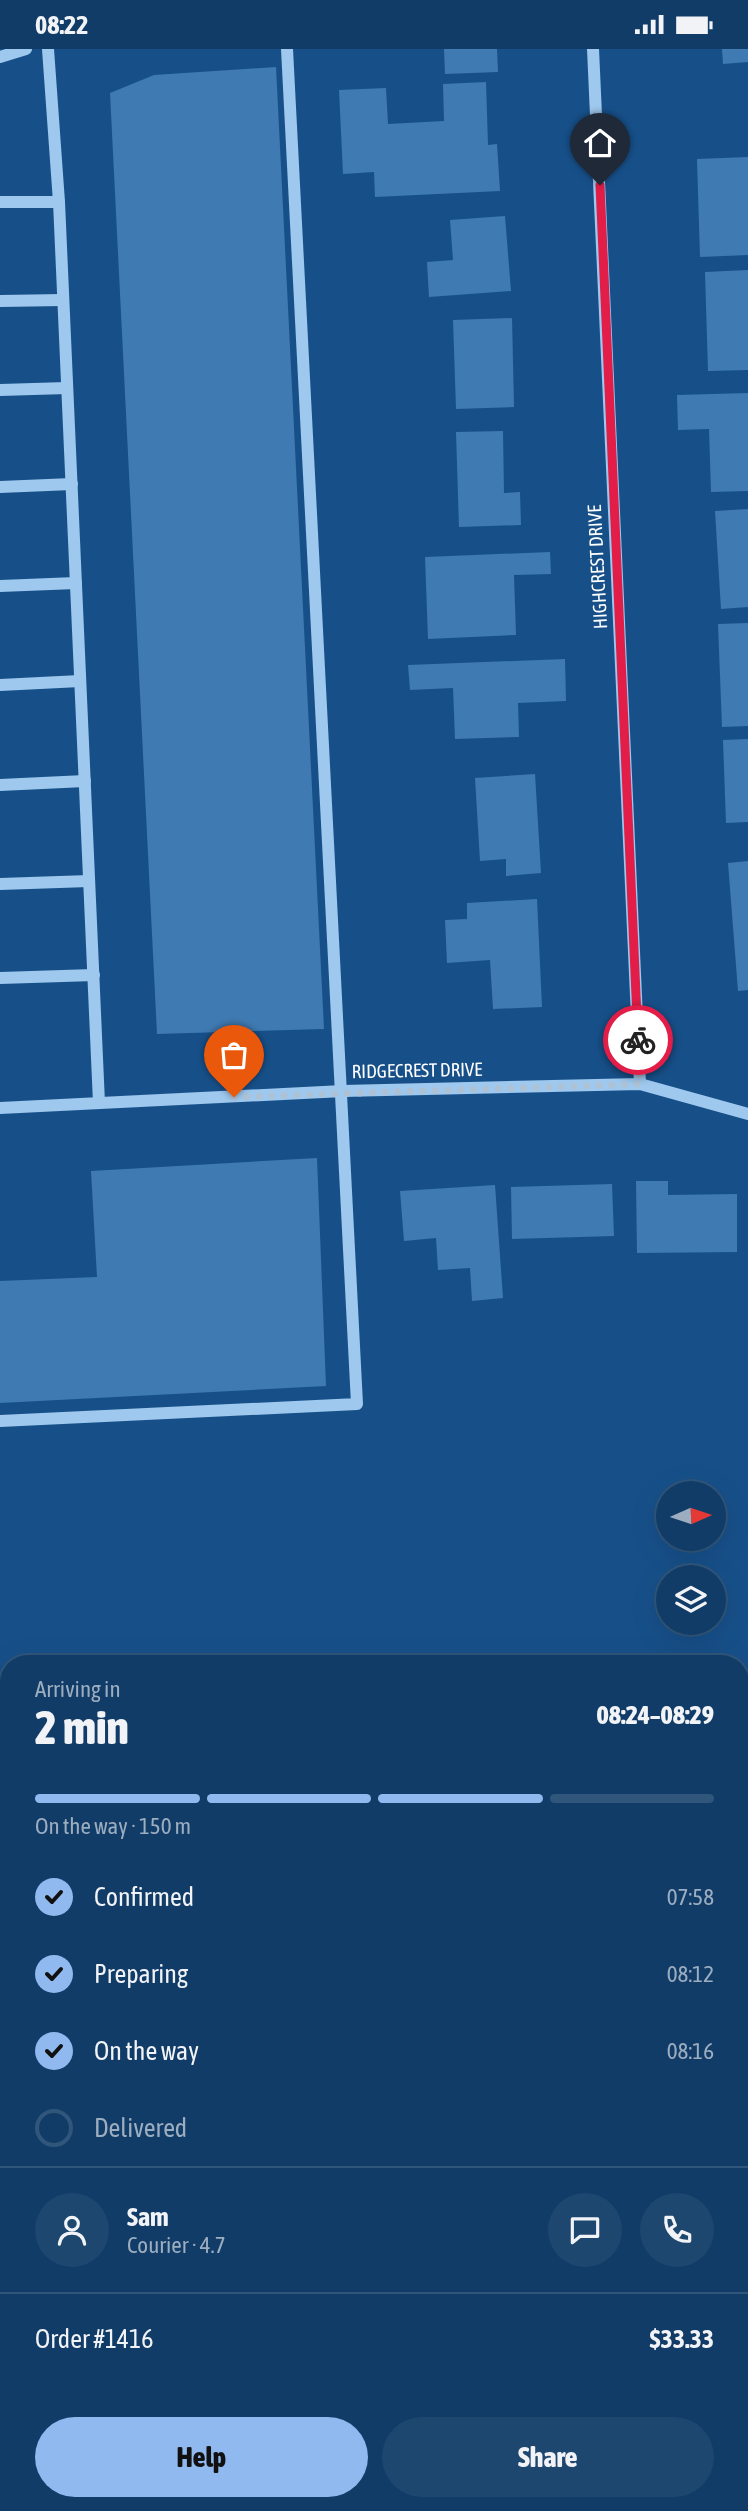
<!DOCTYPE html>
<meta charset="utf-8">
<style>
body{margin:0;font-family:"Asap Condensed",sans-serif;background:#1e4770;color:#f1f3f6;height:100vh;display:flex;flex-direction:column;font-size:26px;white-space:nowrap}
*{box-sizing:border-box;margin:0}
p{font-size:23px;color:#9cadc0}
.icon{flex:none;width:38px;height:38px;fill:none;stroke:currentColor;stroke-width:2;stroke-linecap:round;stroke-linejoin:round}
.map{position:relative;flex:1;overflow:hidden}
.side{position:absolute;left:0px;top:1606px;width:749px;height:856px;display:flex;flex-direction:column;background:#113c67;border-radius:28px 28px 0 0;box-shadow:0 7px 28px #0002,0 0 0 2px #30567b}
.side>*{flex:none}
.needle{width:46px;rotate:87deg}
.controls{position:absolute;left:656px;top:1432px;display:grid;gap:14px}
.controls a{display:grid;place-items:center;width:70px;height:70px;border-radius:50%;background:#113c67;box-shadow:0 7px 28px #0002,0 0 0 2px #30567b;font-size:35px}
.pin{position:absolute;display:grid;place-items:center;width:60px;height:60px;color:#fff;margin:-72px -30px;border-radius:50% 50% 50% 0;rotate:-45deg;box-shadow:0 0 7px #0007}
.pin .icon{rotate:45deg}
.courier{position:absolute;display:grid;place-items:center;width:70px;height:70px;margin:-35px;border:5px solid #e11d48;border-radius:50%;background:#fff;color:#222;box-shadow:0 2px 9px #0007}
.headline em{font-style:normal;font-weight:800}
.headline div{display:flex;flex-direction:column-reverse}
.headline{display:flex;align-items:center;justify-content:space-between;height:119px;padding:0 35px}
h1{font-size:46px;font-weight:800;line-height:52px}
.bar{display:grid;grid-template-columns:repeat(4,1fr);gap:10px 7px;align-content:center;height:84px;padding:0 35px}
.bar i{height:9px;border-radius:5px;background:#30567b}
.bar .current{background:#90b9f0}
.bar p{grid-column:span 4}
.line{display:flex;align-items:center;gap:18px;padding:0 35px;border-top:2px solid #30567b}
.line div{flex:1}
.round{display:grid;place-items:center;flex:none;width:74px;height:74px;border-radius:37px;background:#1e4770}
ol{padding:0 35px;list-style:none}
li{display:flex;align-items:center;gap:21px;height:77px}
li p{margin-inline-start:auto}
li .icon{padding:7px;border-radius:50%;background:#90b9f0;color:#111;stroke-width:4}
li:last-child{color:#9cadc0}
li i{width:38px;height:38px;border:4px solid #30567b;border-radius:50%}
.button{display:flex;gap:14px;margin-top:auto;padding:14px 35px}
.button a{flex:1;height:80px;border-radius:42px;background:#90b9f0;color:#111;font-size:28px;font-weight:800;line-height:80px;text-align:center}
.button a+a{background:#1e4770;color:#f1f3f6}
.status{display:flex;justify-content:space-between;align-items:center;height:49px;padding:0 35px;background:#113c67;direction:ltr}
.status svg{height:19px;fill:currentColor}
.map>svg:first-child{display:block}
</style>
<div class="status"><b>08:22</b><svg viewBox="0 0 49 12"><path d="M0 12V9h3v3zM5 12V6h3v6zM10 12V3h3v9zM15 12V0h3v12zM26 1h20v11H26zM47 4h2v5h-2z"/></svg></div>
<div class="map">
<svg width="748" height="2462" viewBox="0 0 748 2462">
<rect width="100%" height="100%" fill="#175089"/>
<g fill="#3f7ab2">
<polygon points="444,0 497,0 498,23 445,25"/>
<polygon points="722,0 748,0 748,13 723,15"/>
<polygon points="276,18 324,980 157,985 110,44 154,26"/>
<polygon points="486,33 488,96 497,95 500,142 375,148 374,123 343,125 339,41 386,39 388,75 444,72 443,35"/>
<polygon points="748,108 748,206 700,208 697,110"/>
<polygon points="505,167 511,242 429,248 427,213 453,211 450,171"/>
<polygon points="748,221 748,321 708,322 705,223"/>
<polygon points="512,269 514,358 456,360 453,271"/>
<polygon points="748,344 748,442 711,443 709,380 678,381 677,346"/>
<polygon points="503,382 504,444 520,443 521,476 459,478 456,383"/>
<polygon points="748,460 748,558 721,560 715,462"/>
<polygon points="550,503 551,525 514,526 516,586 428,590 425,508"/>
<polygon points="748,574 748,677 722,678 718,575"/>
<polygon points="565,610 566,652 518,654 519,688 455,690 453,639 410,641 408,616"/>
<polygon points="748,690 748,773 726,774 723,691"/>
<polygon points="535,725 541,824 506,827 506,810 480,812 475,729"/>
<polygon points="748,812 748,941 738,942 728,814"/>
<polygon points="537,850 542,958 493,960 490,911 447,914 445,871 467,870 467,854"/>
<polygon points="317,1109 326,1337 0,1354 0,1232 97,1228 91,1122"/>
<polygon points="636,1132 668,1132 668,1146 737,1145 737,1203 637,1204"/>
<polygon points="612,1135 614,1187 512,1190 511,1138"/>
<polygon points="495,1136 503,1249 472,1252 470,1219 438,1221 436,1189 404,1192 400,1142"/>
<polygon points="748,1773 748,1819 740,1819 740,1774"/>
<polygon points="748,1827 748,1900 740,1900 740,1828"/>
<polygon points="9,1838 9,1964 0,1965 0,1839"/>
<polygon points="742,2098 748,2098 748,2175 745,2175"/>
<rect x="0" y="2314" width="9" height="102"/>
<polygon points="748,2339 748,2390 746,2390 744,2340"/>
</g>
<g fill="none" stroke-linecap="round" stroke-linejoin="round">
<g stroke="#9ec8ee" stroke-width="12">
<polyline points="48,0 59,153 99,1054"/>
<polyline points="593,0 640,1035"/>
<polyline points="0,8 26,0"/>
<polyline points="0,153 59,153"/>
<polyline points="0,252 63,251"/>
<polyline points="0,341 67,339"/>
<polyline points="0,438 72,435"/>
<polyline points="0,537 76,534"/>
<polyline points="0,636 80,632"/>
<polyline points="0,736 85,732"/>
<polyline points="0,835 89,832"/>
<polyline points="0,929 94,926"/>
<polyline points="0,1059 343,1042 640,1035 748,1065"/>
<polyline points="0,1372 357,1355 287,0"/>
<polyline points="740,2005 748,2005"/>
<polyline points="0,2053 9,2052"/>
</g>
</g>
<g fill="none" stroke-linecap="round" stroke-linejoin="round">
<polyline stroke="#aec2d6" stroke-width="7" stroke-dasharray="0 12.6" points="234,1048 640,1035 638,991"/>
<polyline stroke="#e11d48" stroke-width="9" points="600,136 638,991"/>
</g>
<g text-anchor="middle" stroke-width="5" stroke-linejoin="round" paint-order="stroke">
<g font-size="19" fill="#fff" stroke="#175089">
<text transform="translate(597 518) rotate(-93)" y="7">HIGHCREST DRIVE</text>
<text transform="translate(417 1021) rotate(-1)" y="7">RIDGECREST DRIVE</text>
</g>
</g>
</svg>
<div class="controls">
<a><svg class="needle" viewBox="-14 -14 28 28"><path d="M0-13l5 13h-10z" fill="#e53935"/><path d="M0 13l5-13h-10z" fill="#9cadc0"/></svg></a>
<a><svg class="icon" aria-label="layers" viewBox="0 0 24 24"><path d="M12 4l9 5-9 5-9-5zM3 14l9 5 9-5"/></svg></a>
</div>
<div class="pin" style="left:234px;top:1048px;background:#ea580c"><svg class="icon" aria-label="bag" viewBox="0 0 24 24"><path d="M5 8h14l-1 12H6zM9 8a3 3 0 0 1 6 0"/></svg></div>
<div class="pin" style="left:600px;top:136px;background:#1f2937"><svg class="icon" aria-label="home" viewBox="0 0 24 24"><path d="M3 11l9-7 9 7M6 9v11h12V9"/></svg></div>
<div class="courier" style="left:638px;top:991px"><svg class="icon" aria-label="bike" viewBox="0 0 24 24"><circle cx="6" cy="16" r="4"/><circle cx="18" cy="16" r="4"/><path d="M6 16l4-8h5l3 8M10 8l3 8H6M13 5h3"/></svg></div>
<section class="side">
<div class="headline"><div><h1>2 min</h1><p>Arriving in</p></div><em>08:24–08:29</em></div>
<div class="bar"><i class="current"></i><i class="current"></i><i class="current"></i><i></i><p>On the way · 150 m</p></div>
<ol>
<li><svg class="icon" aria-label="check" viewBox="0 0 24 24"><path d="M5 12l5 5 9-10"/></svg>Confirmed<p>07:58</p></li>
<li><svg class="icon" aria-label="check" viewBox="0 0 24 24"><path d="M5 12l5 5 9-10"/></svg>Preparing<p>08:12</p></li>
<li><svg class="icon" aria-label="check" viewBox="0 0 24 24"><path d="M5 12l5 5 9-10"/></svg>On the way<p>08:16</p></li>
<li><i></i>Delivered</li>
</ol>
<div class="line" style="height:126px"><a class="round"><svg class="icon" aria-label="person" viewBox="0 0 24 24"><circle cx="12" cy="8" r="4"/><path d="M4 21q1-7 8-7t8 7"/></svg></a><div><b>Sam</b><p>Courier · 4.7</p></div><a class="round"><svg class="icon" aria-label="chat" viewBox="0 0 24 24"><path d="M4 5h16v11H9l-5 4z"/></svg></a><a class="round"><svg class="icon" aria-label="phone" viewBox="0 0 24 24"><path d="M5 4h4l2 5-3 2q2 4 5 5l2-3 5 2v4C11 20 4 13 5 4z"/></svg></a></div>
<div class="line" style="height:91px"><div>Order #1416</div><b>$33.33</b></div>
<div class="button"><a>Help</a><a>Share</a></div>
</section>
</div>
